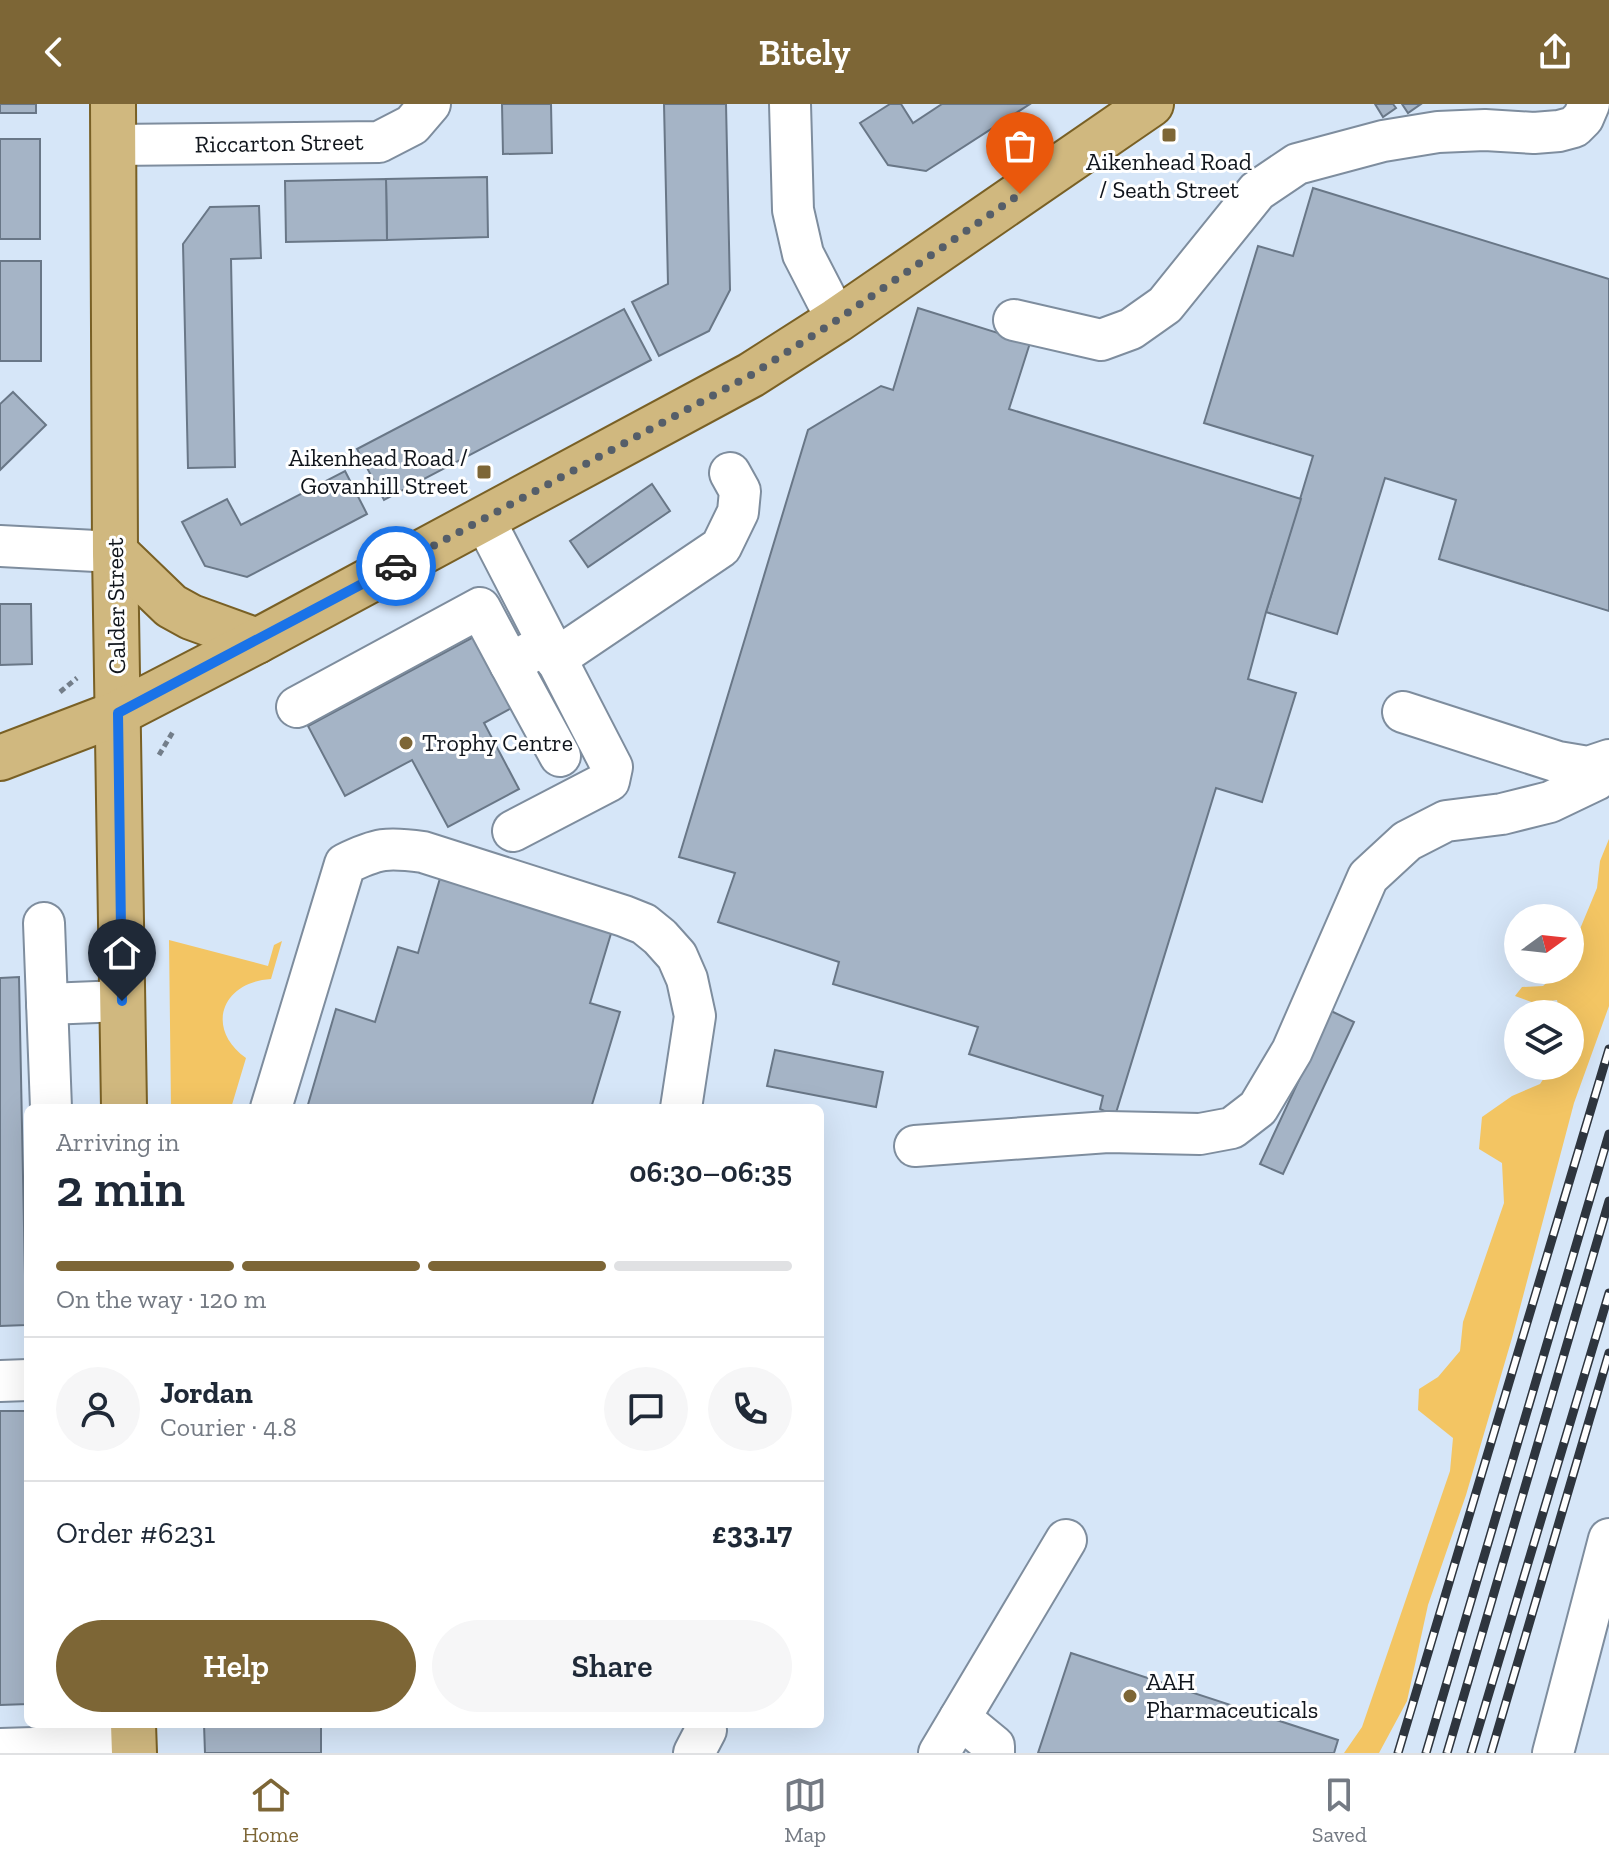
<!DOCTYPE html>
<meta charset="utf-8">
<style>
body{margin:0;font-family:"Zilla Slab",serif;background:#f6f6f7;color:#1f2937;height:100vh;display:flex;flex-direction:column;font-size:30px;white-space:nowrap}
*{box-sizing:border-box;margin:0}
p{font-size:26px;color:#747a83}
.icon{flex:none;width:44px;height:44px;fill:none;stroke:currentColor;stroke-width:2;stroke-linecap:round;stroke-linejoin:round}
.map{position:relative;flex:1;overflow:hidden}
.side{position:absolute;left:24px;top:1000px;width:800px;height:624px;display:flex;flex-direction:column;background:#fff;border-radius:12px;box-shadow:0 8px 32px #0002}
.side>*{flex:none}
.needle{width:52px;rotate:75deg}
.buttons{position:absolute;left:1504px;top:800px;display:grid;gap:16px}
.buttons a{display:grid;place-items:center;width:80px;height:80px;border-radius:50%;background:#fff;box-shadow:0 8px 32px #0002;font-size:40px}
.pin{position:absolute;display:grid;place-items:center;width:68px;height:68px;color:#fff;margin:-82px -34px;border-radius:50% 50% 50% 0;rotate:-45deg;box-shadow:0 0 8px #0007}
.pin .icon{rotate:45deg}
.courier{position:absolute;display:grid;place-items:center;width:80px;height:80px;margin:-40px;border:6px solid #1a73e8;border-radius:50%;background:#fff;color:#222;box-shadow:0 2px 10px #0007}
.summary em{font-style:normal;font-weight:600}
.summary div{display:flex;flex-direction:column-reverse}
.summary{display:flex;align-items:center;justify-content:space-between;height:136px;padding:0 32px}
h1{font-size:52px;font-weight:600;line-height:60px}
.bar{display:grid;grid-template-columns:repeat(4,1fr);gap:12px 8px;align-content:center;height:96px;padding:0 32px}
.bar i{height:10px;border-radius:6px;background:#e0e1e3}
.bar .active{background:#7d6636}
.bar p{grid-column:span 4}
.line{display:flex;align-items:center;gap:20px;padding:0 32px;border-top:2px solid #e0e1e3}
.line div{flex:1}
.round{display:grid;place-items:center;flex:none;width:84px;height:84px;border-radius:42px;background:#f6f6f7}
.action{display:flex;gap:16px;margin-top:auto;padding:16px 32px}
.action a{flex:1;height:92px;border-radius:48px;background:#7d6636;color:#fff;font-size:32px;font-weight:600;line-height:92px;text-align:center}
.action a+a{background:#f6f6f7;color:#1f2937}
header{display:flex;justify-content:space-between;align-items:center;height:104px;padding:0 32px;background:#7d6636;color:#fff;font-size:36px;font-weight:600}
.menu{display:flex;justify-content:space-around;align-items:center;height:112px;border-top:2px solid #e0e1e3;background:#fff;font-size:22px;color:#747a83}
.menu a{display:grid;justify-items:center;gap:4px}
.menu .active{color:#7d6636}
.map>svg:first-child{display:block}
</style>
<header><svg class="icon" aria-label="back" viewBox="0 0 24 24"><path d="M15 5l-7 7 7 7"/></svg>Bitely<svg class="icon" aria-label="share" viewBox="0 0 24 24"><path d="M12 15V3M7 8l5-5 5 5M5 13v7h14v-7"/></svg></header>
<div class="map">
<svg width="1609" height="1649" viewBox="0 0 1609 1649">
<rect width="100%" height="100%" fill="#d6e6f8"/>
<g fill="#f3c563">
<polygon points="1609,735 1609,902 1574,999 1512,1234 1466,1391 1428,1501 1407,1597 1379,1649 1344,1649 1362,1623 1450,1367 1453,1334 1418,1306 1419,1285 1438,1273 1460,1247 1463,1218 1504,1099 1502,1059 1479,1045 1482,1013 1512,992 1540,980 1552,962 1570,962 1570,910 1560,910 1557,896 1534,899 1515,892 1522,883 1543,882 1561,866 1570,866 1570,849 1597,784 1600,757"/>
<path d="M169 836 268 862 274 841 282 837 271 875C221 878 205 925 246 954L231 1004H171Z"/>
</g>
<g fill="#a5b4c6" stroke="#697787" stroke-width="2">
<rect x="0" y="0" width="36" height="9"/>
<polygon points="502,0 551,0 552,49 503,50"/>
<polygon points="664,0 726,0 730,186 709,227 659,252 632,198 668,180"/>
<polygon points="890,0 901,0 913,19 942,0 1030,0 926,67 888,61 860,19"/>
<polygon points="1375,0 1393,0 1396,4 1383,13"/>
<polygon points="1402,0 1421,0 1408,9"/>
<rect x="0" y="35" width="40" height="100"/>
<polygon points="487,73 488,133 387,136 386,75"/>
<polygon points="386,75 387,136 286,138 285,77"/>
<polygon points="1313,84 1609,175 1609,507 1439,455 1456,396 1385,374 1337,530 1266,508 1313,352 1204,319 1258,142 1293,152"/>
<polygon points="259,102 261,154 231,155 235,363 188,364 183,140 210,103"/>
<rect x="0" y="157" width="41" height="100"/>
<polygon points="918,204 1030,239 1009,305 1301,395 1266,508 1248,575 1296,589 1262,698 1216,684 1115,1012 1100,1005 1103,992 969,950 978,923 833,880 839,858 718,818 735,769 679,753 808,326 881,282 893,286"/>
<polygon points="624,205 651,256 384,396 357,345"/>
<polygon points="13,288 46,321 0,366 0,300"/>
<polygon points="345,367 367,410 247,473 205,462 182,418 227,395 241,421"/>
<polygon points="652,380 670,407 588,463 570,437"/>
<polygon points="0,500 31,500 32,560 0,561"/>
<polygon points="479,530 517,601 484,619 519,685 448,723 412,656 345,692 308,622"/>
<polygon points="441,771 613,823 590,899 620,908 591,1004 307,1004 336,905 375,918 398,843 418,849"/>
<polygon points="19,873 26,1221 0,1222 0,874"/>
<polygon points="1331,907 1354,918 1283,1070 1260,1060"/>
<polygon points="775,946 883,968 876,1003 767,982"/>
<polygon points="0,1307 28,1307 28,1600 0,1601"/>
<polygon points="1071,1549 1338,1636 1334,1649 1038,1649"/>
<polygon points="204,1620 321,1620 321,1649 205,1649"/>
</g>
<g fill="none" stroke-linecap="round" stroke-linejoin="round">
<g stroke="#7e8d9e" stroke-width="44">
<g id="minor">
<polyline points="790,0 793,106 803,150 837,216"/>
<polyline points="114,41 379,38 412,21 430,0"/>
<polyline points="1014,216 1101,236 1131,225 1165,201 1257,87 1297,60 1383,37 1438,28 1485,26 1534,29 1559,27 1574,23 1583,14 1589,0"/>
<polyline points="484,415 612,663 609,677 513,727"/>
<polyline points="0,442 115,448"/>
<polyline points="555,555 721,443 738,408 740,387 730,369"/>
<polyline points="510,560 560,652"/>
<polyline points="297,603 480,504 510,560 547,539"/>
<polyline points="1403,608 1558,658 1588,663 1609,656"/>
<polyline points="44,819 51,1004"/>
<polyline points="47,900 122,897"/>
<path d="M271 1004 345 760C378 744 387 743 423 748L624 812 644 820 660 833 677 852 687 875 695 912 681 1004"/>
<polyline points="915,1042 1108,1028 1200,1030 1232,1024 1258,1004 1292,947 1368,773 1407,737 1446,717 1502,710 1550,698 1596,676 1609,662"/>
<polyline points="0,1277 28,1276"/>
<polyline points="960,1614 994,1642 994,1649"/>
<polyline points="0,1645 134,1641"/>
<polyline points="694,1649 706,1626"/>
<polyline points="939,1649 1066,1436"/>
<polyline points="1553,1649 1609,1435"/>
</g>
</g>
<g stroke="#796025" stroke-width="48">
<g id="major">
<polyline points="113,0 115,448 124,1004"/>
<polyline points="115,448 171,502 191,513 257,537"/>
<polyline points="0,654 118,609 257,537 751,271 837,216 1151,0"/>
<polyline points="133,1620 134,1649"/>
</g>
</g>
<g stroke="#737e8a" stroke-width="5" stroke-dasharray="6 4" stroke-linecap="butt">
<polyline points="60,588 77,574"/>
<polyline points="159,651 174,626"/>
</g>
<use href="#minor" stroke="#fff" stroke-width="40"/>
<use href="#major" stroke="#d0b87f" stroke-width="44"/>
<g stroke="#2e353e" stroke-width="9">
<g id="rail">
<polyline points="1398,1649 1609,945"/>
<polyline points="1426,1649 1609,1030"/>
<polyline points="1447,1649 1609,1097"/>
<polyline points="1471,1649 1609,1189"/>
<polyline points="1491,1649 1609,1249"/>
</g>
</g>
<use href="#rail" stroke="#fff" stroke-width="6" stroke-dasharray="18" stroke-linecap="butt"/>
</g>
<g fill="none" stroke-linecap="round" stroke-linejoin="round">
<polyline stroke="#555e69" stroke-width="8" stroke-dasharray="0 14.4" points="396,462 751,271 837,216 1020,90"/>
<polyline stroke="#1a73e8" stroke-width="10" points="122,897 118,609 396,462"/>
</g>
<g fill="#7d6636" stroke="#fff" stroke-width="3">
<rect x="1161" y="23" width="16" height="16" rx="4"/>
<rect x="476" y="360" width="16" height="16" rx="4"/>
<circle cx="406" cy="639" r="8"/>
<circle cx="1130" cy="1592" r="8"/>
</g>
<g text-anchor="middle" stroke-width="6" stroke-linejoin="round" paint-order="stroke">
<g font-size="24" fill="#10151c" stroke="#fff">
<text transform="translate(279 39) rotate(-1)" y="8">Riccarton Street</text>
<text transform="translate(116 502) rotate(-91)" y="8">Calder Street</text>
</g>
<g font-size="24" fill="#10151c" stroke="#fff" text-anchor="start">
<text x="1169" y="66" text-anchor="middle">Aikenhead Road<tspan x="1169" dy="28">/ Seath Street</tspan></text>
<text x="468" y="362" text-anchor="end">Aikenhead Road /<tspan x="468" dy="28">Govanhill Street</tspan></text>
<text x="422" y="647">Trophy Centre</text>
<text x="1146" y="1586">AAH<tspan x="1146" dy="28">Pharmaceuticals</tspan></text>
</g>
</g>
</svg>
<div class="buttons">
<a><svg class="needle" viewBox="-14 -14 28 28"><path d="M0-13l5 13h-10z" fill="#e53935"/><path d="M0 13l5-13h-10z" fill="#747a83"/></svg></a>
<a><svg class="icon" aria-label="layers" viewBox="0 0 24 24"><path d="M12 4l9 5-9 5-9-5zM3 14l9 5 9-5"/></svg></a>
</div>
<div class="pin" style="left:1020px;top:90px;background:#ea580c"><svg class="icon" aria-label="bag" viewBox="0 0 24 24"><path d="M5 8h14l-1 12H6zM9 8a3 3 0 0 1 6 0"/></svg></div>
<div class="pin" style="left:122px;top:897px;background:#1f2937"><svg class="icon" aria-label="home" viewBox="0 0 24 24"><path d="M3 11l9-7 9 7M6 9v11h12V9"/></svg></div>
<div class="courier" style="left:396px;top:462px"><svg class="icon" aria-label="car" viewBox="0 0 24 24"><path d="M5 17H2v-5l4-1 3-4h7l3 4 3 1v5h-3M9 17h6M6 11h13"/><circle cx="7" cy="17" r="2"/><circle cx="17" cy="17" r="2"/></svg></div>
<section class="side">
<div class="summary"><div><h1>2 min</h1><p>Arriving in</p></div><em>06:30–06:35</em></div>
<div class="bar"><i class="active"></i><i class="active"></i><i class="active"></i><i></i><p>On the way · 120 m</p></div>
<div class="line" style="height:144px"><a class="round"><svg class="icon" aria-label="person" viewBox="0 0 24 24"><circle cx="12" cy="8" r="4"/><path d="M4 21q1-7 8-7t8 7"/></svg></a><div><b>Jordan</b><p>Courier · 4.8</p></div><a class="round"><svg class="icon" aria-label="chat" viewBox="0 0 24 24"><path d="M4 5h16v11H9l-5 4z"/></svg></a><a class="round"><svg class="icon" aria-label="phone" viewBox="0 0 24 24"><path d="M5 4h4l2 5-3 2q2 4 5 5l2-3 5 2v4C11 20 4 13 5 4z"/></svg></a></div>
<div class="line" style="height:104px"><div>Order #6231</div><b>£33.17</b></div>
<div class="action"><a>Help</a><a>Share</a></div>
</section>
</div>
<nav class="menu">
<a class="active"><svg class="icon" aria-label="home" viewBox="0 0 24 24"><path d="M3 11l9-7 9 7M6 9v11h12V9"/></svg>Home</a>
<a><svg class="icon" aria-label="map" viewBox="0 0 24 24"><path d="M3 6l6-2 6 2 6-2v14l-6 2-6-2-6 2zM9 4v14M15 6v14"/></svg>Map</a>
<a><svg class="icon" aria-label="saved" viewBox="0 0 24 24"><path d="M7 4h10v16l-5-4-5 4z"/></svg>Saved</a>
</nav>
